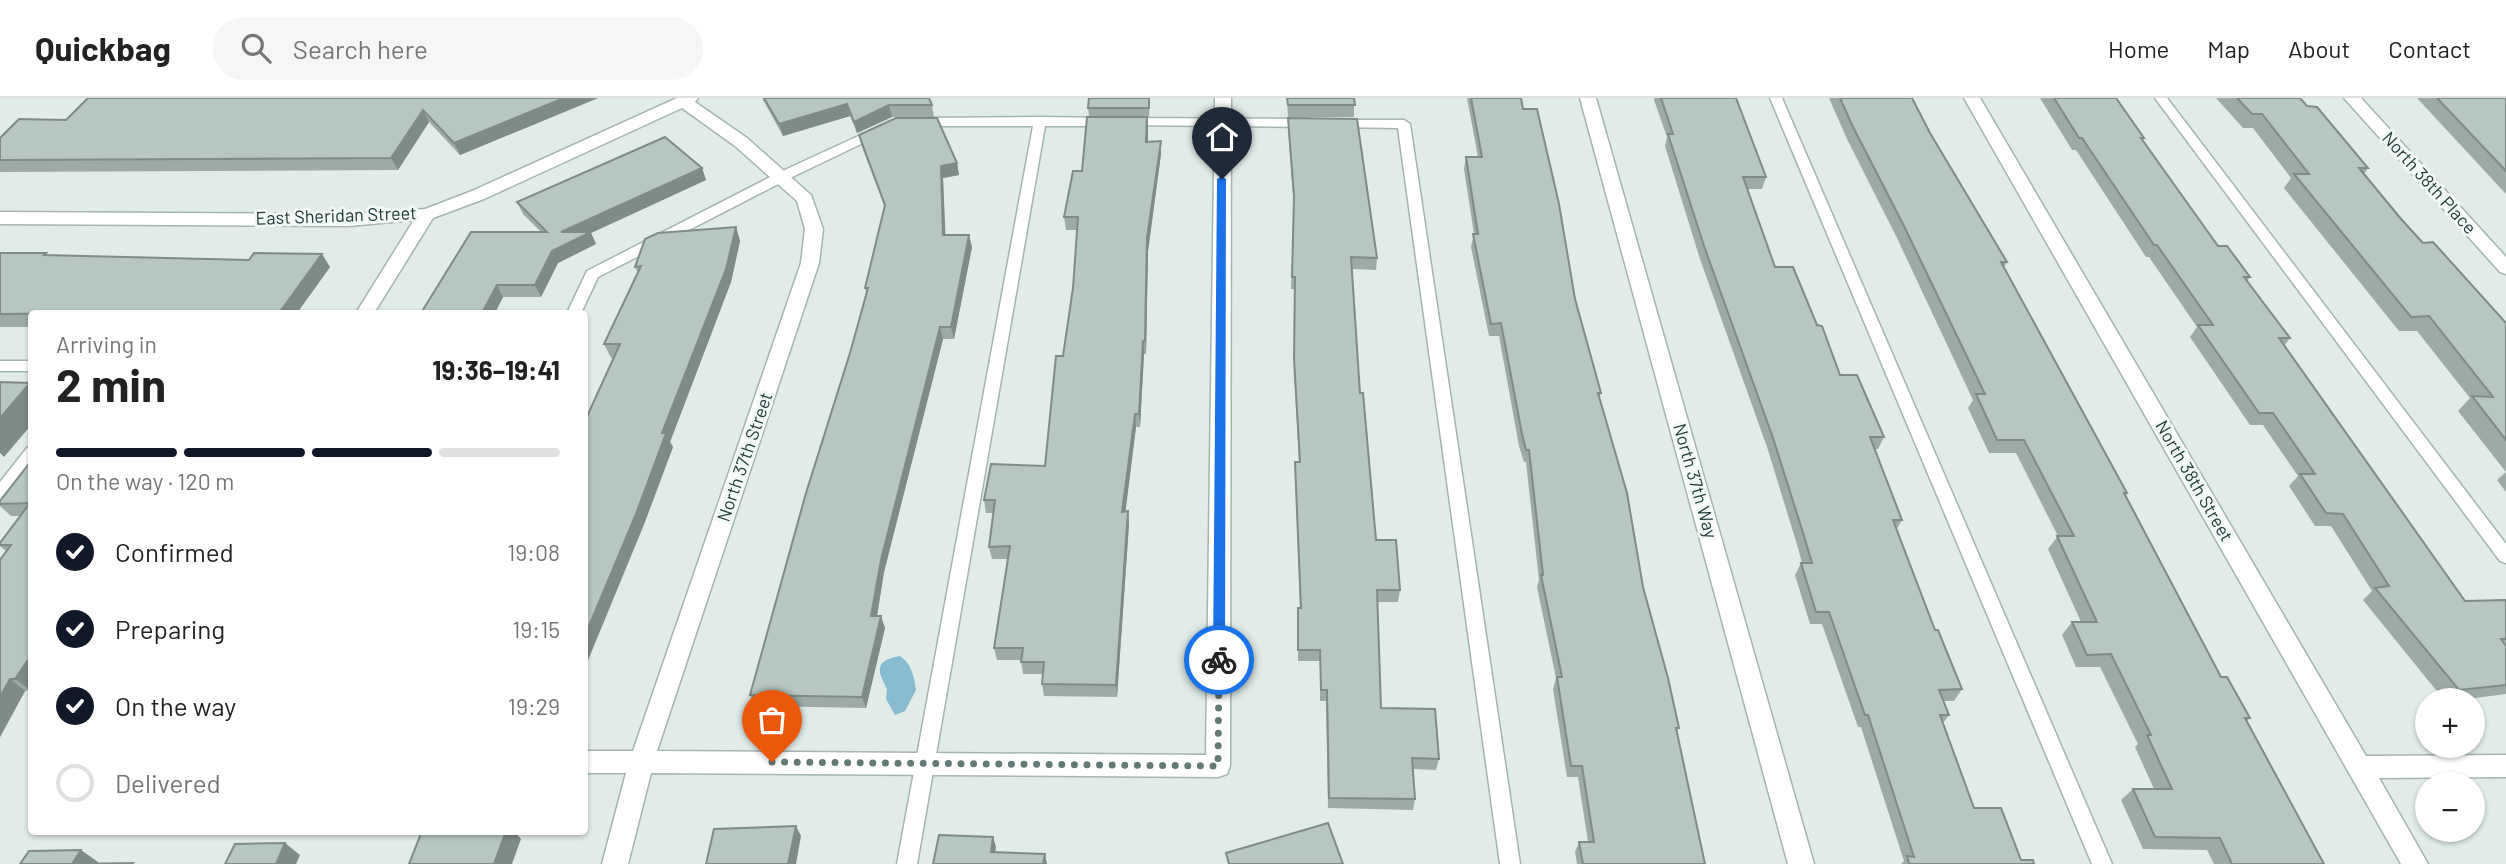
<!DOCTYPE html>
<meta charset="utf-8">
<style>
body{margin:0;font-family:Barlow,sans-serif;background:#f6f6f6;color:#222;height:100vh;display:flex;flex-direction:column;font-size:26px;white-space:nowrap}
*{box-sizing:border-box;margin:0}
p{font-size:23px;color:#767676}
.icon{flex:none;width:38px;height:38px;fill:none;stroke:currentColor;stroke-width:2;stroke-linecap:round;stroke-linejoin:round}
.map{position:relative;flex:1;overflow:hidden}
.sheet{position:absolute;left:28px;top:212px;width:560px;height:525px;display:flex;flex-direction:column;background:#fff;border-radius:7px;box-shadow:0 2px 5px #0004}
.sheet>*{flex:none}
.tools{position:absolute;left:2415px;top:590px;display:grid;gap:14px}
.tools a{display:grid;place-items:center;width:70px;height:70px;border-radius:50%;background:#fff;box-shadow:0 2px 5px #0004;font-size:35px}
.pin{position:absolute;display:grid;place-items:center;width:60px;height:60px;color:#fff;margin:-72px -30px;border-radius:50% 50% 50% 0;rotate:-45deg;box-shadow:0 0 7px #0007}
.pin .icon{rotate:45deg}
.courier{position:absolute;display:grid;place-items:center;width:70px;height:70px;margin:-35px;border:5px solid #1a73e8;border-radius:50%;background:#fff;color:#222;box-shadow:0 2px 9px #0007}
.summary em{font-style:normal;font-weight:700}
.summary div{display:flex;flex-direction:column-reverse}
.summary{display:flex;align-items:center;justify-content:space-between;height:119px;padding:0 28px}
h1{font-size:46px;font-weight:700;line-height:52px}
.bar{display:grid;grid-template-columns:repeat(4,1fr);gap:10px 7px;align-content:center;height:84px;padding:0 28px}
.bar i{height:9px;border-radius:5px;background:#e0e0e0}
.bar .selected{background:#111827}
.bar p{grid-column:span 4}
ol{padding:0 28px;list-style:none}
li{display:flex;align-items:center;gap:21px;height:77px}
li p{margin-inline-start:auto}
li .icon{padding:7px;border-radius:50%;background:#111827;color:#fff;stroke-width:4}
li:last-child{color:#767676}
li i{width:38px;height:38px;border:4px solid #e0e0e0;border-radius:50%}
header{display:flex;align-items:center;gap:42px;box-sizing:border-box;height:98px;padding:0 35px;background:#fff;border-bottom:2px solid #e0e0e0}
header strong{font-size:33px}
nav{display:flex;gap:38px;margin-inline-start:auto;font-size:24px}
.search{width:490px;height:63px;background:#f6f6f6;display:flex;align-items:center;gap:18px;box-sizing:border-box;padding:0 24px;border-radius:38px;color:#767676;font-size:26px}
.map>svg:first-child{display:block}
</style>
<header>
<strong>Quickbag</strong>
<div class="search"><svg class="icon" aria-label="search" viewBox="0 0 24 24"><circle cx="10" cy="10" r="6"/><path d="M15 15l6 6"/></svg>Search here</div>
<nav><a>Home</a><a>Map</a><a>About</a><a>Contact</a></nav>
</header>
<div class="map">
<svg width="2506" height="766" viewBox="0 0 2506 766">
<rect width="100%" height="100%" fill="#e1ece8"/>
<path fill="#88bad2" d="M900 558C912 566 914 579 916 592L905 613 895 617 886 601 887 591C878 573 873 563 900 558Z"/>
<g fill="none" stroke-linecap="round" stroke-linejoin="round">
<g stroke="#a4b4b0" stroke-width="3">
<g id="service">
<polygon points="1770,0 1782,0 2112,766 2092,766"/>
<polygon points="2155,0 2167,0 2506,446 2506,465 2500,463"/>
<polygon points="1040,19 1106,20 1112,24 1106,28 1045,28 917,766 897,766 1033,28 918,28 912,24 918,20"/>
<polygon points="1128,20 1309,21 1315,25 1309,29 1124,27 1122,24"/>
<polygon points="1338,22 1404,22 1410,26 1520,766 1500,766 1398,30 1334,29 1334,23"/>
<polygon points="880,28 884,29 884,35 786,82 598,179 581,215 567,215 587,173 776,76"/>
<rect x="0" y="263" width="32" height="10"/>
<polygon points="32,348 32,366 6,400 0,402 0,384 27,350"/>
</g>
</g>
<g stroke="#a4b4b0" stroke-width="3">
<g id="minor">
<polygon points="677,0 698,0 695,4 747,40 811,97 823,131 819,165 657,653 1206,657 1215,0 1231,0 1230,668 1227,676 1218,679 651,675 628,766 602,766 626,675 584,675 584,653 633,653 801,165 805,131 797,103 735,48 682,10 484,101 433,120 374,215 356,215 414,122 349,128 0,126 0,114 349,116 425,111 472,93"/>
<polygon points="1580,0 1596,0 1814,766 1788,766"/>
<polygon points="1964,0 1980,0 2366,658 2506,657 2506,679 2379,680 2428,766 2401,766"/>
<polygon points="2344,0 2361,0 2506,159 2506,176 2500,174"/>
</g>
</g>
<use href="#service" fill="#fff" fill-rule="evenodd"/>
<use href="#minor" fill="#fff" fill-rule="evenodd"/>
</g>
<g fill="#9daaa7">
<polygon points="88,0 598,0 460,57 429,24 398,72 0,74 0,40 66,22"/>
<polygon points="762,0 929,0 932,7 934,19 892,19 857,35 850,18 783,38"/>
<polygon points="1089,0 1150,0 1149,19 1148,19 1148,44 1161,43 1161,56 1148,153 1146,256 1144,256 1140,329 1136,329 1125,413 1128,413 1129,426 1117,599 1044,598 1042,586 1043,576 1023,576 1021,562 997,562 994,550 1008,461 992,461 989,449 993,415 986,415 984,402 1045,368 1063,258 1073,190 1077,132 1066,132 1064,119 1082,73 1089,19 1088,10"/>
<polygon points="1287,0 1354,0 1354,19 1288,19"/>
<polygon points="1467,0 1521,0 1601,295 1599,301 1643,489 1679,630 1677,634 1705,766 1577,766 1575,754 1579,744 1588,744 1578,679 1567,679 1553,591 1556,580 1537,489 1539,482 1526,364 1524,364 1519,348 1499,238 1489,238 1471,149 1474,136 1464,71 1466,59 1478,59"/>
<polygon points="1654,0 1736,0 1766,79 1762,91 1747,91 1775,169 1817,227 1840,277 1884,339 1878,351 1875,351 1902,422 1896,432 1935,532 1962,591 1954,603 1943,603 1949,617 1943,625 1974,710 2021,762 2034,766 1901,766 1904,763 1861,629 1858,629 1822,526 1810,526 1795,477 1801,465 1802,465 1798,450 1768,352 1700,161 1665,48 1667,39 1654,2"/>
<polygon points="1829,0 1912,0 1930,35 2007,164 2004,169 2127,395 2126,397 2221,579 2250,620 2247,623 2324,766 2214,766 2207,752 2143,751 2121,702 2133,691 2154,691 2135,649 2138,646 2100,569 2076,569 2062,537 2072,524 2081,524 2048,451 2058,438 2016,355 1989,355 1968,310 1973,302 1897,140 1847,41"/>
<polygon points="2040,0 2116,0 2144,40 2143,43 2218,148 2250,179 2247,183 2290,240 2284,248 2465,503 2506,502 2506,596 2460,602 2444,602 2363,502 2372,493 2331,428 2315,428 2289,388 2298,378 2263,327 2250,327 2190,239 2197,229 2149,159 2146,159 2076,52 2072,52"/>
<polygon points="2216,0 2300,0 2368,70 2364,76 2423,145 2506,225 2506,394 2497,382 2506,374 2458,313 2470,300 2417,233 2399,233 2284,90 2291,80 2253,30 2243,30"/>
<polygon points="2417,0 2506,0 2506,96"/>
<polygon points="1288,20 1377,160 1376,172 1352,171 1360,295 1376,442 1400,492 1398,504 1377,504 1381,610 1439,661 1436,672 1413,671 1415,701 1413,712 1328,710 1326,603 1320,603 1320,563 1298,563 1298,521 1300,510 1295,376 1295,364 1299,364 1294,273 1295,191 1291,191 1294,110 1288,32"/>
<polygon points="859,37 957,65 959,77 943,80 945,137 972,149 954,241 943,241 884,474 877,518 885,530 866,610 756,608 750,597 850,255 866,195 865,190 885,110 862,49"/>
<polygon points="702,70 706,82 591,135 596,146 558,165 541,199 503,199 495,215 421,215 541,134 523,116 517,104"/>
<polygon points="736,129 740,143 731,184 670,344 673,349 643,429 614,260 611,260 604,246 638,175 635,169"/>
<polygon points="0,155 46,155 48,158 330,169 297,215 32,215 32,229 0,229"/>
<polygon points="32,362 32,590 30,592 25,593 0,639 0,462 6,453 0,448 0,445 21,418 11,418 0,408 0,403"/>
</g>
<g fill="#7f8b88">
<polygon points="564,0 598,0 460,57 454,45"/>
<polygon points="847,6 850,18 783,38 779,26"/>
<polygon points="889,7 892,19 857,35 854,24"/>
<polygon points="423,12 429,24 398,72 391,60"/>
<polygon points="1147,19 1148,32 1147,57 1146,44"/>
<polygon points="1161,43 1161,56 1148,153 1146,256 1145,243 1147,140"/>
<polygon points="957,65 959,77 943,80 946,149 943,137 941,68"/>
<polygon points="702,70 706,82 591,135 596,146 558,165 541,199 535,187 561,134"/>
<polygon points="736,129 740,143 731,184 670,344 673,349 643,429 584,572 584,540 662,335"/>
<polygon points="969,137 972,149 954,241 951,229"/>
<polygon points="322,156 330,169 297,215 279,215"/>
<polygon points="497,187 503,199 495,215 482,215"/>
<polygon points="940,229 943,241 884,474 875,530 871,518 881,462"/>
<polygon points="1143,243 1144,256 1140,329 1139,316"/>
<polygon points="30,285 32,286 32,326 4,359 0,355 0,320"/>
<polygon points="1135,316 1136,329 1124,426 1122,414"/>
<polygon points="1128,413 1129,426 1117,599 1116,587"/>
<polygon points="881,518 885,530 866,610 862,599"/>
<polygon points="32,556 32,590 30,592 15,581"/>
<polygon points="10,581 25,593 0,639 0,599"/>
<polygon points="796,728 801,738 796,766 788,766"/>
<polygon points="506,733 514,733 521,741 512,766 494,766"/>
<polygon points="993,739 996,749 994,764 991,754"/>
<polygon points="285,745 300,757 296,766 276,766"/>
<polygon points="81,752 98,764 97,766 72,766"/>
<polygon points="1045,756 1047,766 1043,766"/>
</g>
<g fill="#b6c6c2" stroke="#7f8b88" stroke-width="2">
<polygon points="88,0 564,0 454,45 423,12 391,60 0,62 0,40 19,21 66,22"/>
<polygon points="764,0 929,0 932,7 889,7 854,24 847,6 779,26"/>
<polygon points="1089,0 1149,0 1149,10 1088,10"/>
<polygon points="1287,0 1354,0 1355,7 1288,7"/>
<polygon points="1471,0 1521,0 1523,11 1537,11 1559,106 1575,201 1601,295 1598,295 1627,395 1643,489 1668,580 1679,630 1676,630 1705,766 1583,766 1579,744 1594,744 1582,668 1571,668 1557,579 1562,579 1541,477 1543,477 1529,352 1526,352 1522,336 1501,225 1491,226 1473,136 1478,136 1466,59 1482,59"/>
<polygon points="1661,0 1736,0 1766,79 1743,79 1775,169 1793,169 1817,227 1822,228 1840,277 1857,277 1884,339 1870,339 1902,422 1893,422 1935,532 1938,532 1962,591 1939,592 1949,617 1940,617 1974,710 2001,710 2021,762 2033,762 2034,766 1909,766 1907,758 1914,759 1868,617 1865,617 1829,514 1816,514 1801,465 1812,465 1804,438 1773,340 1704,148 1668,36 1673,36"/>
<polygon points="1840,0 1912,0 1930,35 2007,164 2001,164 2127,395 2124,395 2221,579 2227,579 2250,620 2245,620 2324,766 2232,766 2220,740 2155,739 2133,691 2172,691 2147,637 2151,637 2111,556 2087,557 2072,524 2097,524 2057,438 2074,438 2024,342 1997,342 1976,296 1985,296 1903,126 1852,27"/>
<polygon points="2054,0 2116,0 2144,40 2141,40 2218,148 2227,148 2250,179 2244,179 2290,240 2279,240 2465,503 2506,502 2506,541 2501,541 2506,548 2506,587 2459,592 2375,490 2389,488 2343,416 2326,415 2300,376 2315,376 2273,315 2259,315 2198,227 2213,227 2157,147 2154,147 2082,40 2079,40"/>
<polygon points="2237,0 2300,0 2307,8 2317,9 2368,70 2359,70 2401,121 2423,145 2433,144 2506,225 2506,342 2472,298 2493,299 2429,218 2411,219 2294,76 2309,76 2262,16 2252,16"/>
<polygon points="2437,0 2506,0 2506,73"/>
<polygon points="1087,19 1147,19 1146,44 1161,43 1147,140 1145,243 1143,243 1139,316 1135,316 1122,414 1128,413 1116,587 1042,586 1044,564 1021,564 1023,550 994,550 1010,448 989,449 995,402 984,402 991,366 1045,368 1056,258 1063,258 1073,190 1078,119 1064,119 1073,73 1082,73"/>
<polygon points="896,20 937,20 957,65 941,68 943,137 969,137 951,229 940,229 881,462 871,518 881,518 862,599 750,597 806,395 850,255 868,190 865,190 885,107 859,37"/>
<polygon points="1288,20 1357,21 1377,160 1351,159 1360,295 1363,295 1376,442 1396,442 1400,492 1377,492 1381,610 1435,611 1439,661 1412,660 1415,701 1329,700 1327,592 1321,592 1320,552 1298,552 1298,510 1301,510 1295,364 1300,364 1294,261 1295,179 1292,179 1294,98"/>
<polygon points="665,39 702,70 561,134 591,134 552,153 535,187 497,187 482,215 421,215 471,134 547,134 517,104"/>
<polygon points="736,129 726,171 662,335 666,335 636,416 584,540 584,325 620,246 604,246 641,168 635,169 645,141 658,135"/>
<polygon points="0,155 46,155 44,157 249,162 254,155 322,156 279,215 208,215 209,214 0,216"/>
<polygon points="0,284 30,285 0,320"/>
<polygon points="32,362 32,556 15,581 10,581 0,599 0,462 11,447 0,447 0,445 30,405 0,406 0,403"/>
<polygon points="1328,725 1343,766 1229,766 1226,755"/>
<polygon points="796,728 788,766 706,766 714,731"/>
<polygon points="422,733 506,733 494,766 409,766"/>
<polygon points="939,737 993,739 991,754 1045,756 1043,766 933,766"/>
<polygon points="285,745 276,766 225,766 235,746"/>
<polygon points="81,752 72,766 133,765 132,766 20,766 29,753"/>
</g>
<polygon fill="#1a73e8" points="1222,78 1226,81 1225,562 1219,567 1213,562 1217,81"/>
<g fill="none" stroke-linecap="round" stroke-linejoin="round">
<polyline stroke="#647a76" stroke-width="7" stroke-dasharray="0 12.6" points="772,664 1218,668 1219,562"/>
</g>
<g text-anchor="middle" stroke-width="6" stroke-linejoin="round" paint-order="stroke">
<g font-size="18" fill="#213c39" stroke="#f1f8f6">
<text transform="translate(2429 85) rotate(48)" y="6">North 38th Place</text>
<text transform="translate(336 118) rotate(-2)" y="6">East Sheridan Street</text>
<text transform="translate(745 359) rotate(-71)" y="6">North 37th Street</text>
<text transform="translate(1695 383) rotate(74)" y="6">North 37th Way</text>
<text transform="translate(2194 383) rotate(60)" y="6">North 38th Street</text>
</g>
</g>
</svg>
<div class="tools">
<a>+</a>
<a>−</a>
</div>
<div class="pin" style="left:772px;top:664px;background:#ea580c"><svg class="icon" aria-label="bag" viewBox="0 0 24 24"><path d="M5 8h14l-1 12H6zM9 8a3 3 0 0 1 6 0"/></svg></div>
<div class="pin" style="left:1222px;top:81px;background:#1f2937"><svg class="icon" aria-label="home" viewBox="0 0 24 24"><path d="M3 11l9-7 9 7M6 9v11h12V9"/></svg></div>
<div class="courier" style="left:1219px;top:562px"><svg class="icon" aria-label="bike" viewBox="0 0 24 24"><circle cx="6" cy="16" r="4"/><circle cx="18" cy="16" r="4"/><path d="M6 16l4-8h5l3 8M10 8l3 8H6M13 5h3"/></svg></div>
<section class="sheet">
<div class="summary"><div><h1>2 min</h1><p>Arriving in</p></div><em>19:36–19:41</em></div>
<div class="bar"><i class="selected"></i><i class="selected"></i><i class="selected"></i><i></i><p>On the way · 120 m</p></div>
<ol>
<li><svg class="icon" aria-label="check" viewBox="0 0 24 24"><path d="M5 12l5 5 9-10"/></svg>Confirmed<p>19:08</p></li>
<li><svg class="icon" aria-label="check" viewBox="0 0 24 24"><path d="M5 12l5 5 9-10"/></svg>Preparing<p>19:15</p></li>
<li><svg class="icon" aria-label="check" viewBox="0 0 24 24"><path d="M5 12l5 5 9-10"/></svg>On the way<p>19:29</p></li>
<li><i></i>Delivered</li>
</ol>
</section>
</div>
